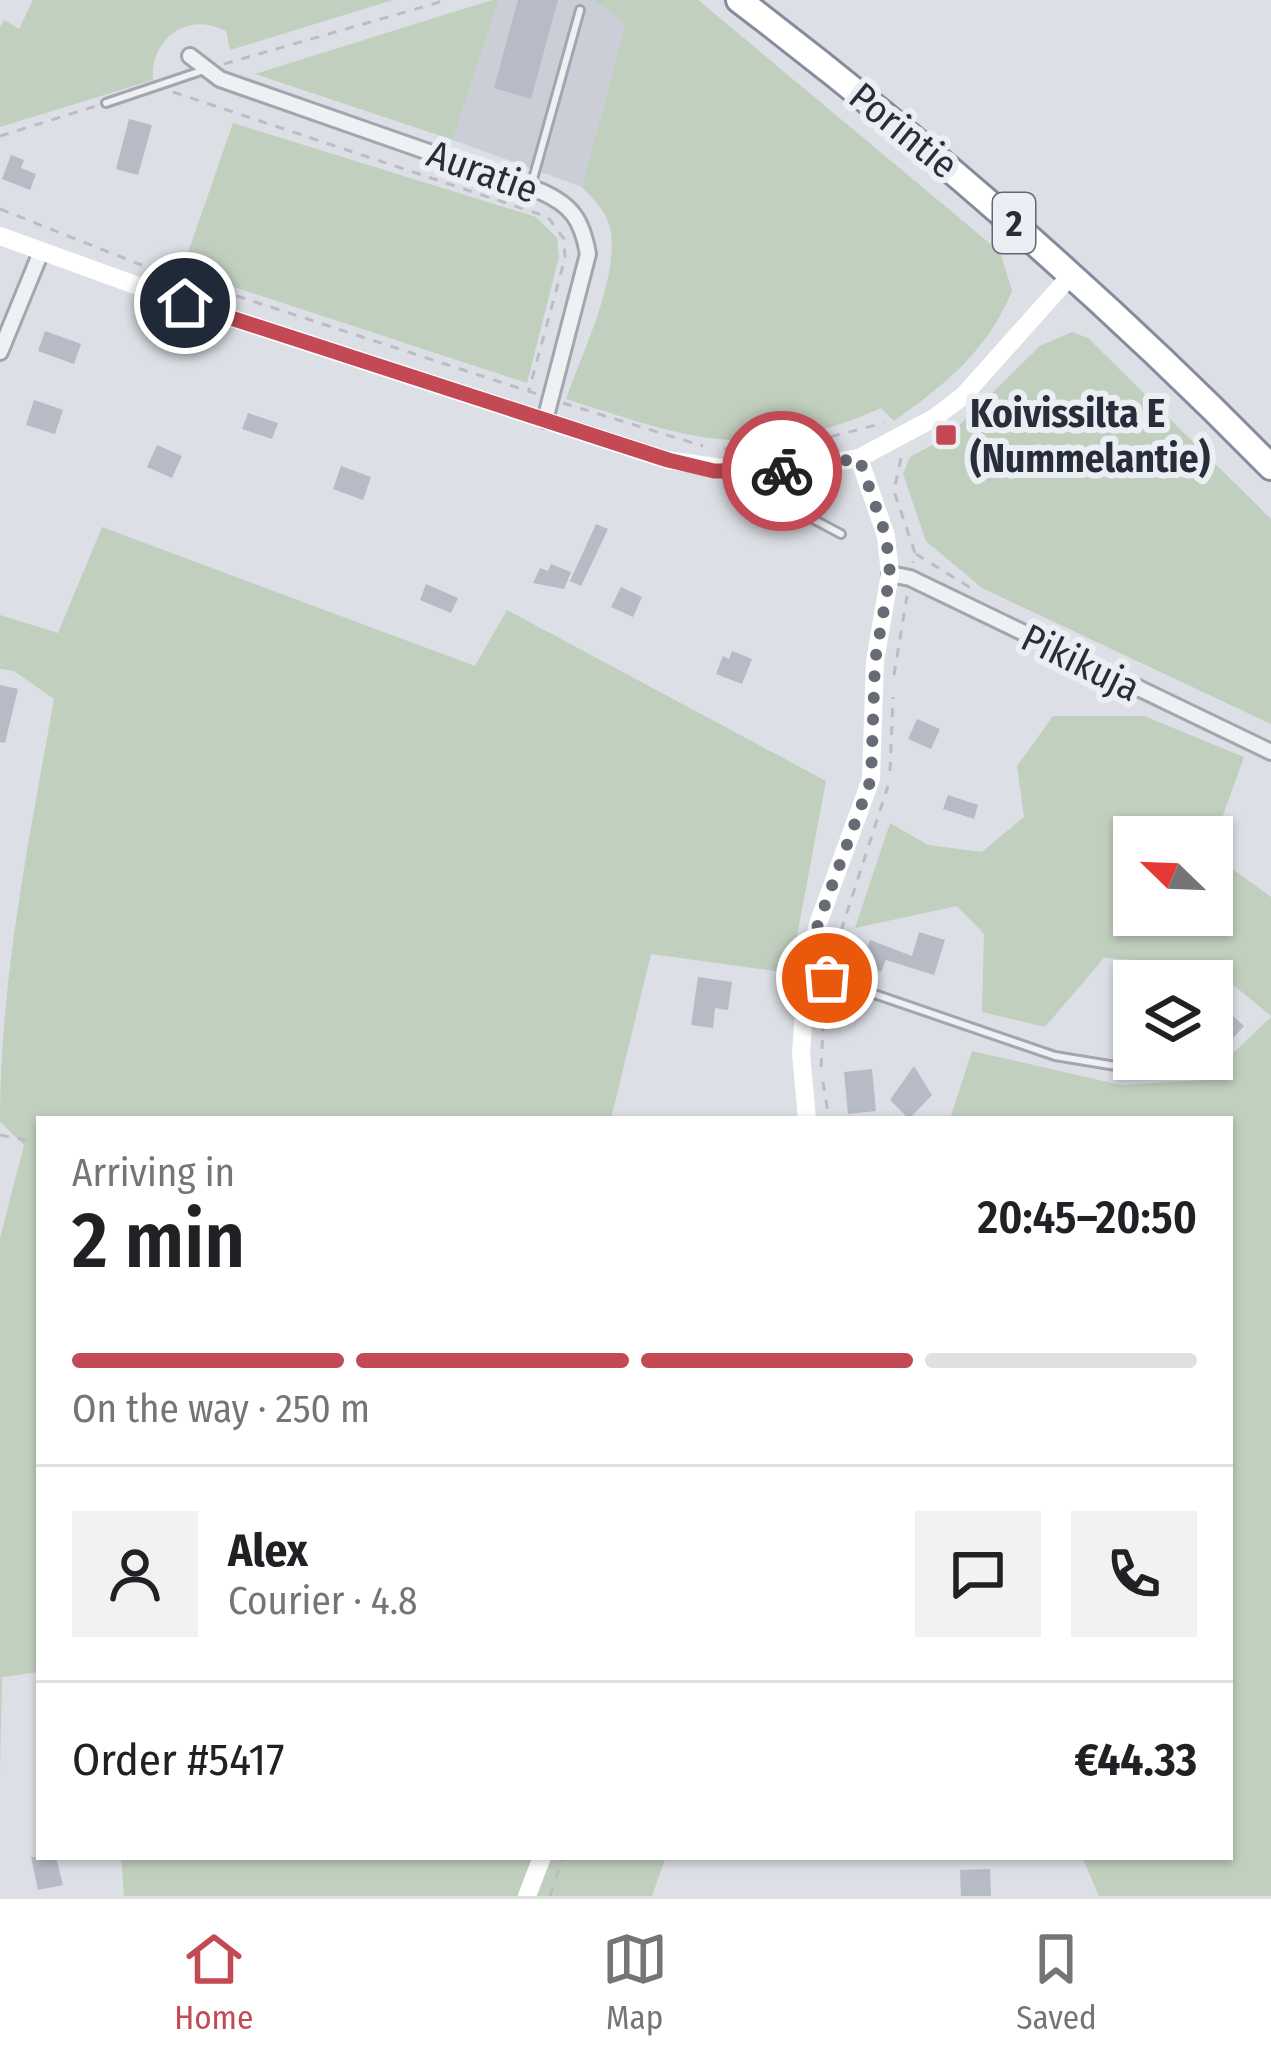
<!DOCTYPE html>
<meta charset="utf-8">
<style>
body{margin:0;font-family:"Fira Sans Condensed",sans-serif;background:#f2f2f2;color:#202124;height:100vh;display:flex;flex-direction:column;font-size:45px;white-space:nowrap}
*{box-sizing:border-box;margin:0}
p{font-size:39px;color:#757577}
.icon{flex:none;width:66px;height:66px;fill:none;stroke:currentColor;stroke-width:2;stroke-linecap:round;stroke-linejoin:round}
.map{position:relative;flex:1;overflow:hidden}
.side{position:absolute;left:36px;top:1116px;width:1197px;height:744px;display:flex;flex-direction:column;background:#fff;border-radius:0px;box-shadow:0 3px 9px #0004}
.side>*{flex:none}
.needle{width:78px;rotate:293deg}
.controls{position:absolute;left:1113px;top:816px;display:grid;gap:24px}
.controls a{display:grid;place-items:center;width:120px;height:120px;border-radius:0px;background:#fff;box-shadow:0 3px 9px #0004;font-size:60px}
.pin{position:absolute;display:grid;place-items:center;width:102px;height:102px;color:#fff;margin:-51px;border:6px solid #fff;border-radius:50%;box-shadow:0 3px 12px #0007}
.courier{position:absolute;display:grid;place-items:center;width:120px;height:120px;margin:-60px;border:9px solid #c34954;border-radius:50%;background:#fff;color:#222;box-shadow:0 3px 15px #0007}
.headline em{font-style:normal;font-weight:600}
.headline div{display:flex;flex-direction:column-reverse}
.headline{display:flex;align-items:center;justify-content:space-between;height:204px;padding:0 36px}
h1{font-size:78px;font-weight:600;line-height:90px}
.bar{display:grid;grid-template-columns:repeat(4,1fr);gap:18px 12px;align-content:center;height:144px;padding:0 36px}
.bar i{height:15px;border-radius:9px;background:#e0e0e0}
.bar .active{background:#c34954}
.bar p{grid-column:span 4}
.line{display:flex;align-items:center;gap:30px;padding:0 36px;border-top:3px solid #e0e0e0}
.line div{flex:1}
.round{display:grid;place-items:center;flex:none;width:126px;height:126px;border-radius:0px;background:#f2f2f2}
.tabs{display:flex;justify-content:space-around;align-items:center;height:168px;border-top:3px solid #e0e0e0;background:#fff;font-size:33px;color:#757577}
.tabs a{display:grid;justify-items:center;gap:6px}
.tabs .active{color:#c34954}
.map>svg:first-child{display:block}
</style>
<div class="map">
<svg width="1271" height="1896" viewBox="0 0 1271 1896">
<rect width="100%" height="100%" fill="#dcdfe5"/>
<polygon fill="#cbced6" points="499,0 593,0 627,23 582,187 453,140"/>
<g fill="#c1cfbe">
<path d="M33 0H393L230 50 226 31C188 11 150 38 153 80L0 127V27L4 20 19 29Z"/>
<polygon points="492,0 499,0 453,140 255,74"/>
<path d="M593 0H698L1000 252 1012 291C988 350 945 385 894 421L881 408C754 465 689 438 566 399 581 355 628 261 606 217 601 206 590 196 582 187L626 23Z"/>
<polygon points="233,123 536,217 557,238 559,257 527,383 182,270"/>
<polygon points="1072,332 1088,338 1271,519 1271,724 982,588 926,541 903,474 910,457 947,437 1040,346"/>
<path d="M102 527 475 666 507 610 826 781 790 973 651 954 611 1119H39V1672L2 1677 0 1770V1238L24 1145 0 1122C0 978 29 841 54 699L14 671 0 669V615L58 633Z"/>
<polygon points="1053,716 1144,716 1244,757 1212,846 1212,837 1134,837 1134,915 1212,915 1212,854 1271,897 1271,1016 1209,965 1104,958 1045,1027 982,1012 984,934 957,906 855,928 890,823 928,845 982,852 1024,817 1017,766"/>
<polygon points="1271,1017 1271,1896 1099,1896 1082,1857 1230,1857 1230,1119 950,1119 972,1051 1121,1085 1205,1080"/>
<polygon points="121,1857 666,1857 652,1896 124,1896"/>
</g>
<g fill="#b7bbc5">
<polygon points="518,0 558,0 531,99 494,88"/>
<polygon points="129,119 152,125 138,175 116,169"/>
<polygon points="11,155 24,160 21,168 36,174 30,190 2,179"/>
<polygon points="45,331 81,344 74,364 38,351"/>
<polygon points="34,400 63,410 55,434 26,425"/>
<polygon points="248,413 278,423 272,439 242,429"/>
<polygon points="157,445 182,456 172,478 147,467"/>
<polygon points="341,466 371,477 363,500 333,489"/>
<polygon points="596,524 608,529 581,586 570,581"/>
<polygon points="551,564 571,572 564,589 533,583 540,568 548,571"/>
<polygon points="426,584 458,598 451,613 420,600"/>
<polygon points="621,587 642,597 633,617 611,607"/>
<polygon points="732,651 752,659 742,684 716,674 723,656 729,659"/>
<polygon points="0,685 18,689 5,743 0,742"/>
<polygon points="917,719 940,729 931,749 908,739"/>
<polygon points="948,795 978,805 974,819 943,809"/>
<polygon points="919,932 945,940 934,975 886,960 881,972 860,964 870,940 912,956"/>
<polygon points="698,977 732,982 728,1010 715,1008 713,1028 691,1025"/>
<polygon points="1212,997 1244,1026 1212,1061"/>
<polygon points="914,1066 932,1095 909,1119 890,1100"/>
<polygon points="872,1069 876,1111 848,1114 844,1072"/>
<polygon points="31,1857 56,1857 63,1885 38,1890"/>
<polygon points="990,1869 991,1896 961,1896 960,1870"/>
</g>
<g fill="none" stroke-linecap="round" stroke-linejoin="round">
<g stroke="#a2a6ae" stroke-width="12">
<g id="lane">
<polyline points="106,103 204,70"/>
<polyline points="531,186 580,10"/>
<polyline points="762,477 768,495 841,534"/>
<polyline points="810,972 1055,1056 1122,1067"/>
</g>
</g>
<g stroke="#a2a6ae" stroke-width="20">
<g id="street">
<path d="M190 56 220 79 540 191C572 205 582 220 588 254L545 420"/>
<polyline points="0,352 41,252"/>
<polyline points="890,574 910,578 1271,752"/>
</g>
</g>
<g stroke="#858c9b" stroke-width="30">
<path id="highway" d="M739 0C928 144 1105 298 1271 467"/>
</g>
<g stroke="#bbbdc4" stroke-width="3" stroke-dasharray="9 9" stroke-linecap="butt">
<polyline points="224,64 447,0"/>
<polyline points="173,92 548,217 564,239 565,258 529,390"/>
<polyline points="0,136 96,106"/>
<polyline points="0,209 139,264 537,394"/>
<polyline points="563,403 703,446"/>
<polyline points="724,449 810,442 884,423"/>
<polyline points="901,458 894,491 915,553 913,563"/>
<polyline points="916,554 974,590"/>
<polyline points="894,675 907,596"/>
<polyline points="890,771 893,697"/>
<polyline points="830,965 888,786"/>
<polyline points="821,1067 825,992"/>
<polyline points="823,1082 829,1119"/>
<polyline points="0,1135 39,1143"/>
<polyline points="550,1896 563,1857"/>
</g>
<use href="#lane" stroke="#eff0f4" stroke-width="6"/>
<use href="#street" stroke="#eff0f4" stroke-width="14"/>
<g stroke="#fff" stroke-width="18">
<polyline points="0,236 185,303 667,460 762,474 859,458 934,418 963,396 1072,274"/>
<polyline points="807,1119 801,1053 807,971 818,924 871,779 875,661 890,574 886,536 859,458"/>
<polyline points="527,1896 542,1857"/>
</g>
<use href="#highway" stroke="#fff" stroke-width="24"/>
</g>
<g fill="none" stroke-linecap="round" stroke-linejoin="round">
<polyline stroke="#666b76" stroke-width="12" stroke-dasharray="0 21.6" points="782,471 859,458 886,536 890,574 875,661 871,779 818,924 807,971 827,978"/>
<polyline stroke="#c34954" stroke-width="15" points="185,303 668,460 714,471 782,471"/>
</g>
<rect fill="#c34954" stroke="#ebeef3" stroke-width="4.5" x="934" y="423" width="24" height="24" rx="6"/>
<g text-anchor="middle" stroke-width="12" stroke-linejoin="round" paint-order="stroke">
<rect fill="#ebeef3" stroke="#626772" stroke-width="3" x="993" y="193" width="42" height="60" rx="9"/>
<g font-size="36" font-weight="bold" fill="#272d3a">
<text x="1014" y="236">2</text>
</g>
<g font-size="39" fill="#272d3a" stroke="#ebeef3">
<text transform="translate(904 130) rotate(39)" y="14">Porintie</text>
<text transform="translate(483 171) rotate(20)" y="14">Auratie</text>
<text transform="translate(1081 662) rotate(26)" y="14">Pikikuja</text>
</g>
<g font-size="39" font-weight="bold" fill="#272d3a" stroke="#ebeef3" text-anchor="start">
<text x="970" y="427">Koivissilta E<tspan x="970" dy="45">(Nummelantie)</tspan></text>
</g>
</g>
</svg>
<div class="controls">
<a><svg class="needle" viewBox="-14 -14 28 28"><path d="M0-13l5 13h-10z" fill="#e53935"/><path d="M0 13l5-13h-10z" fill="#757577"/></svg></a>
<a><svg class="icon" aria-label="layers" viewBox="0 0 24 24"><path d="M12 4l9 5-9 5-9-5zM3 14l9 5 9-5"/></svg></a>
</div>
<div class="pin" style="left:827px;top:978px;background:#ea580c"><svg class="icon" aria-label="bag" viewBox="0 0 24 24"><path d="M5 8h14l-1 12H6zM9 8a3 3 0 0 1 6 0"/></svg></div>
<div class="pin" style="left:185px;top:303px;background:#1f2937"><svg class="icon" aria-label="home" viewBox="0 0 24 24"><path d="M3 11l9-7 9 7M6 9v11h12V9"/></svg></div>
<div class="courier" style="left:782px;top:471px"><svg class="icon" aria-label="bike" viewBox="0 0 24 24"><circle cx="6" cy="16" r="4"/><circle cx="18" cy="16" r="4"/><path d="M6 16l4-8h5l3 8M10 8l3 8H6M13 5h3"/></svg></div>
<section class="side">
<div class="headline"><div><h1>2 min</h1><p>Arriving in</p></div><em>20:45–20:50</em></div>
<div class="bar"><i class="active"></i><i class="active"></i><i class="active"></i><i></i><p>On the way · 250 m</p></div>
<div class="line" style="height:216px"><a class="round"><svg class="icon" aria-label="person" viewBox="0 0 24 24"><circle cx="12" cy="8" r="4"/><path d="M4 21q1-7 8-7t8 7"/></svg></a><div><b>Alex</b><p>Courier · 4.8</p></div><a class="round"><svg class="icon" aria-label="chat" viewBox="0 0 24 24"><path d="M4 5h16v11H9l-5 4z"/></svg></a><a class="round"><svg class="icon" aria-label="phone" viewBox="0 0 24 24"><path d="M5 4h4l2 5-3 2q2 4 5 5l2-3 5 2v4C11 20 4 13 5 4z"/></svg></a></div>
<div class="line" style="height:156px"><div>Order #5417</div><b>€44.33</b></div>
</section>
</div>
<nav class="tabs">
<a class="active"><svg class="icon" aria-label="home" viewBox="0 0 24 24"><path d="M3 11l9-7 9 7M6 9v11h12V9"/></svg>Home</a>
<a><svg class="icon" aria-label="map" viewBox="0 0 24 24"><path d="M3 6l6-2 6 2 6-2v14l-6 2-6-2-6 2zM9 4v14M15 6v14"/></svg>Map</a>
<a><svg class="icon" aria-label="saved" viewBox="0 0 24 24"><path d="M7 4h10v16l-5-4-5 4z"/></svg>Saved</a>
</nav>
